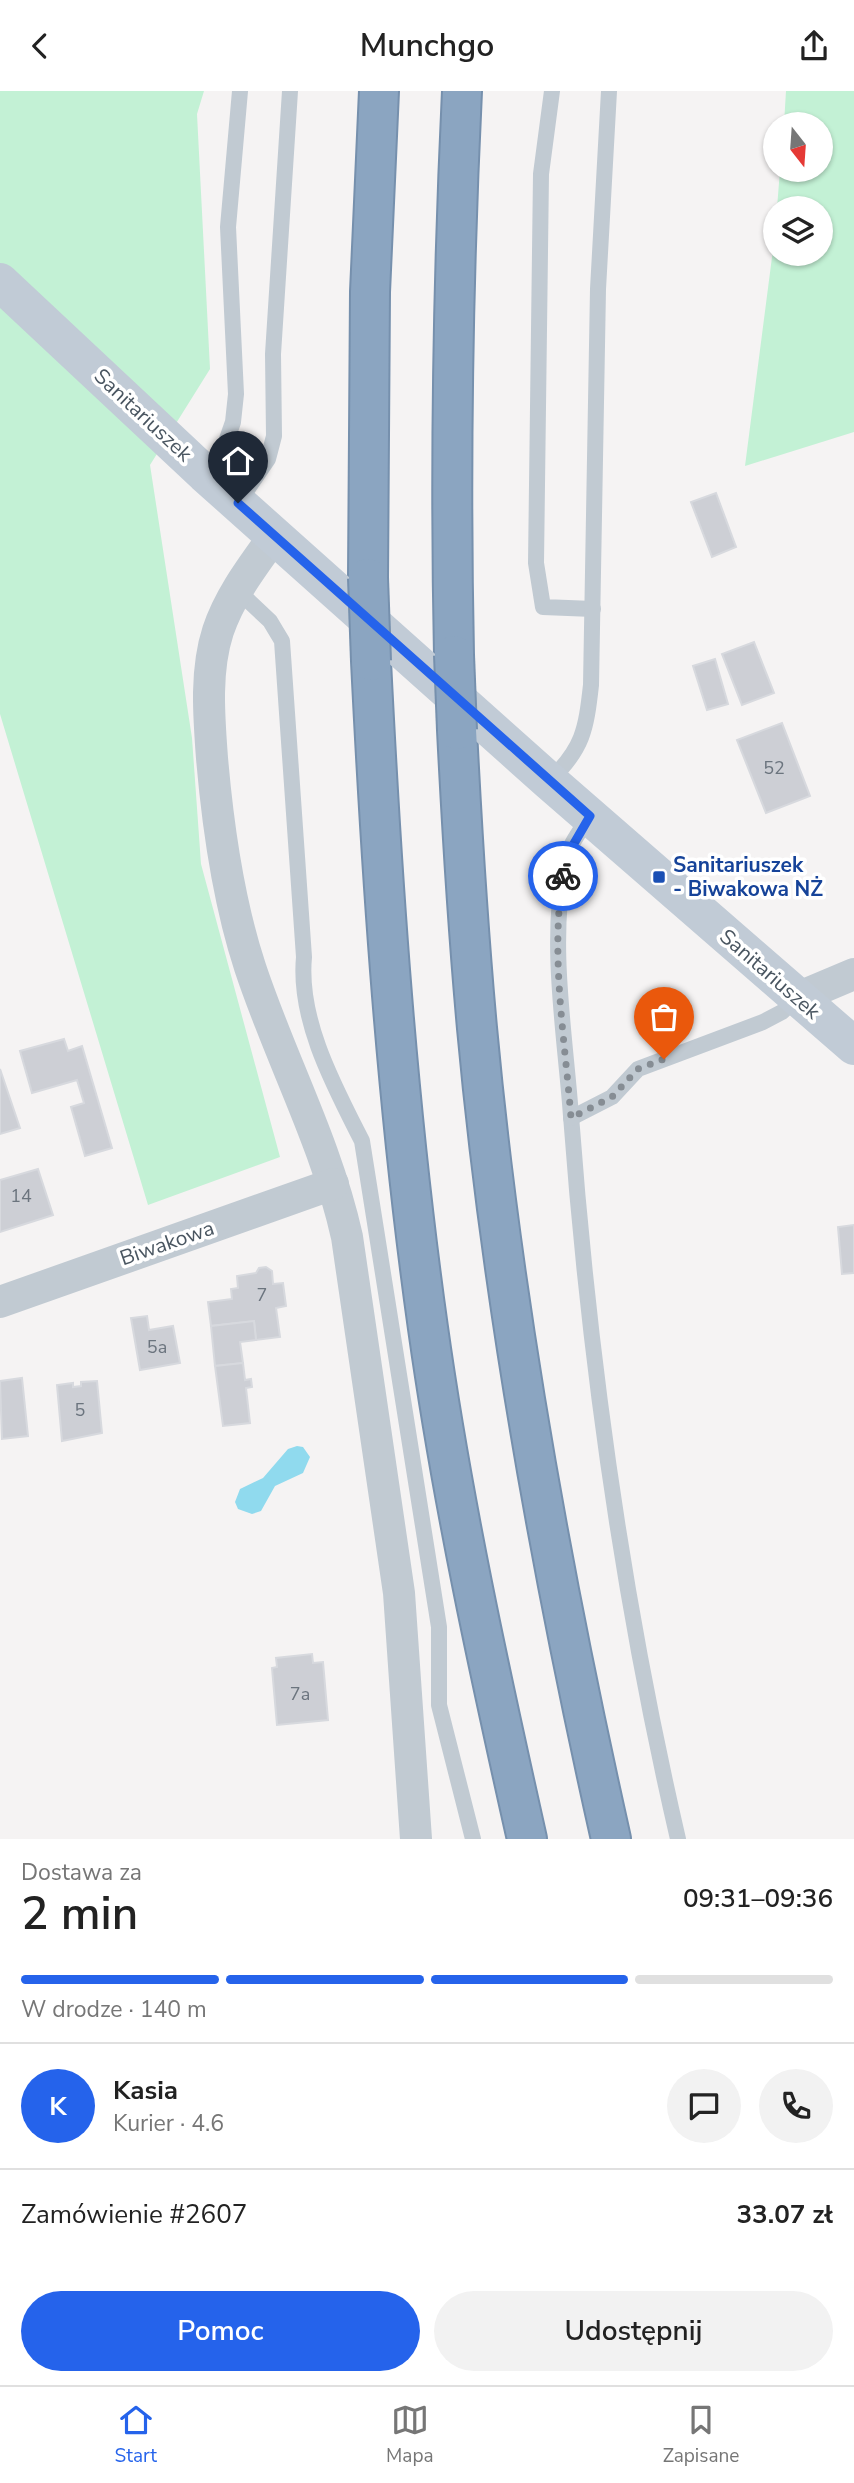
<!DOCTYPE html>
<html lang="pl">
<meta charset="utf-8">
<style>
body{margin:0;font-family:"Nunito Sans",sans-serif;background:#f2f2f2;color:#222;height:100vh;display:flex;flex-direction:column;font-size:26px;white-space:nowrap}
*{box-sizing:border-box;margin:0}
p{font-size:23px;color:#767676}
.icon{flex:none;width:38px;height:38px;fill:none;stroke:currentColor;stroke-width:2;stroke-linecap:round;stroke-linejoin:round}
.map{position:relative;height:1748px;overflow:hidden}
.details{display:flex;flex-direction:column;background:#fff;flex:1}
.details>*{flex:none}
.needle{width:46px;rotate:163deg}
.buttons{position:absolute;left:763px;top:21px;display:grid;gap:14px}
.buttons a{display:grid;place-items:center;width:70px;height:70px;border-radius:50%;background:#fff;box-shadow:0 2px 5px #0004;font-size:35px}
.pin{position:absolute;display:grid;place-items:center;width:60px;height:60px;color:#fff;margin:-72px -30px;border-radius:50% 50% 50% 0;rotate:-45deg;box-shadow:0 0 7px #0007}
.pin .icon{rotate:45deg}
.courier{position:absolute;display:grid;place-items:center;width:70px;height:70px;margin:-35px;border:5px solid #2563eb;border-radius:50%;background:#fff;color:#222;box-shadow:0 2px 9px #0007}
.headline em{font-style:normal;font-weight:600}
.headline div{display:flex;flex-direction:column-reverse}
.headline{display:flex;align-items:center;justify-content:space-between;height:119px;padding:0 21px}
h1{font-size:46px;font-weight:600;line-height:52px}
.bar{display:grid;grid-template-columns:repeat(4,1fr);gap:10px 7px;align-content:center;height:84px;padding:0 21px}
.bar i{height:9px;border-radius:5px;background:#e0e0e0}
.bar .current{background:#2563eb}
.bar p{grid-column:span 4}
.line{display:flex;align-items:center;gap:18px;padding:0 21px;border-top:2px solid #e0e0e0}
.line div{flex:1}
.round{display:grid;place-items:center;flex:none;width:74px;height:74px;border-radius:37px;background:#f2f2f2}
.button{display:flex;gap:14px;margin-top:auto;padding:14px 21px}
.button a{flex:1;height:80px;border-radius:42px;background:#2563eb;color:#fff;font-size:28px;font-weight:600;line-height:80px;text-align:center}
.button a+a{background:#f2f2f2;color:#222}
header{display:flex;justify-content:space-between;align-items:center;height:91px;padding:0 21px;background:#fff;font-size:32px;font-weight:600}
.tabs{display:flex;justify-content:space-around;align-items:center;height:98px;border-top:2px solid #e0e0e0;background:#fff;font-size:19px;color:#767676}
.tabs a{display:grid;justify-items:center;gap:4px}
.tabs .current{color:#2563eb}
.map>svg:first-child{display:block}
</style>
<header><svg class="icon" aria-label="back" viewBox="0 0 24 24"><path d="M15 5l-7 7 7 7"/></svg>Munchgo<svg class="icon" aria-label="share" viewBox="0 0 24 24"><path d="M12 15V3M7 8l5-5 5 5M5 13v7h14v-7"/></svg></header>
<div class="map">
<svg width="854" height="1748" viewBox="0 0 854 1748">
<rect width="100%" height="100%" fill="#f5f3f3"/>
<g fill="#c3f1d5">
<polygon points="0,0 204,0 197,23 210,278 150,374 192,647 201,773 280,1066 148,1114 0,623"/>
<polygon points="786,0 854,0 854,341 745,375 775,143 775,163 821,163 821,117 777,117 780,79 821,79 821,33 784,33"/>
</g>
<polygon fill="#90daee" points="297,1355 303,1356 310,1366 303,1382 275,1395 261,1420 252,1423 238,1418 235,1411 240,1398 263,1387 288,1358"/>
<g fill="#cdcfd5" stroke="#d7d9de" stroke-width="2">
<polygon points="716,402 736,456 712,466 691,411"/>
<polygon points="754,551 774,602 742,614 722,563"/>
<polygon points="715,568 728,613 707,619 693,575"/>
<polygon points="782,632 810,705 766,722 737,649"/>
<polygon points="64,948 68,960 82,955 112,1057 85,1065 71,1016 84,1012 77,989 32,1002 20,960"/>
<polygon points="0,978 20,1037 0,1043"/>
<polygon points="38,1078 53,1124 0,1141 0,1089"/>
<polygon points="854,1134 854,1182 842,1183 838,1136"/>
<polygon points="266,1176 272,1180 273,1193 283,1192 286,1215 276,1217 280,1246 256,1249 254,1230 211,1235 208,1211 232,1208 231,1198 238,1197 237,1185 256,1182 259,1177"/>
<polygon points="147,1225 149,1239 173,1235 180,1272 140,1279 131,1227"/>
<polygon points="254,1230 256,1249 240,1251 243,1272 215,1275 211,1235"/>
<polygon points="243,1272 245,1289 251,1288 252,1296 246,1297 250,1332 223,1335 215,1275"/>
<polygon points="22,1287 28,1345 2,1348 0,1290"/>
<polygon points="97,1290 102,1342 62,1350 57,1294 73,1292 73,1296 81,1295 81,1291"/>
<polygon points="312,1563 313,1572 323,1571 328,1629 277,1634 272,1577 277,1576 276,1567"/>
</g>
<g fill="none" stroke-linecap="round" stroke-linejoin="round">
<g stroke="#7690ad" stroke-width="42">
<g id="highway">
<polyline points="368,487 370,201 379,0"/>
<path d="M454 564C450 375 453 188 462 0"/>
<path d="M371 570C382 793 397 1016 428 1237 452 1409 489 1579 527 1748"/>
<path d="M457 639C462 739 468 838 477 937 502 1210 551 1481 611 1748"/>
</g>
</g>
<g stroke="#c1cad2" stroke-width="16">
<polyline points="552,0 541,83 536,472 543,516 593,518"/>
<polyline points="205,383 226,351 233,331 236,303 228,136 240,0"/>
<polyline points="238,412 268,368 274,345 273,263 290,0"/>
<path d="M237 499 270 530 282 550 304 866C298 929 334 995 362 1050L439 1536V1614L473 1748"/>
<path d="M549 690C583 658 586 639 591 594L598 198 609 0"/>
<path d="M590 725C581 739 568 755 565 772 549 854 565 942 571 1025 589 1268 623 1511 678 1748"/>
<polyline points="571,1027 612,1006 638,978 763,931 782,921 797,907"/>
</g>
<g stroke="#c1cad2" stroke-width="32">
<path d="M275 444C253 475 230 504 218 540 205 580 209 626 212 667 218 737 228 809 250 876 280 967 326 1051 347 1146L399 1502 416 1748"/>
<polyline points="797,907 854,883"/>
<polyline points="0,1211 333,1093"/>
</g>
<polyline stroke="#c1cbd6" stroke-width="38" points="0,191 205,383 549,690 854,955"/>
<use href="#highway" stroke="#8ba5c1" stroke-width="38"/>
<g stroke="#7690ad" stroke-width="42" stroke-linecap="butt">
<g id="highway-bridge">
<polyline points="368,487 371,570"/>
<polyline points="454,564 457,639"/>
</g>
</g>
<use href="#highway-bridge" stroke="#8ba5c1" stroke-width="38"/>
</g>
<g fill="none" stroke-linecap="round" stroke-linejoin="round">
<path stroke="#868d94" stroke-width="7" stroke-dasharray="0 12.6" d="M563 785C550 864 565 948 571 1027L612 1006 638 978 664 968"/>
<polyline stroke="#2563eb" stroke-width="9" points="238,412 590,725 565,768 563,785"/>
</g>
<rect fill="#1a4fb4" stroke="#fff" stroke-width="2.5" x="652" y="779" width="14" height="14" rx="3.5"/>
<g text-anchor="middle" stroke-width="7" stroke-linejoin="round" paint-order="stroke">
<g font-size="18" fill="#6b747e">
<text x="774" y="683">52</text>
<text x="21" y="1111">14</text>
<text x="262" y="1210">7</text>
<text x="157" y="1262">5a</text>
<text x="80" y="1325">5</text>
<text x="300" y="1609">7a</text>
</g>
<g font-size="21" fill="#4a5661" stroke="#fff">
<text transform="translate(143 324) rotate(43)" y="7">Sanitariuszek</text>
<text transform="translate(770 883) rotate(41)" y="7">Sanitariuszek</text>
<text transform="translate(167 1152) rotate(-19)" y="7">Biwakowa</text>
</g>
<g font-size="21" font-weight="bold" fill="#164399" stroke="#fff" text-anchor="start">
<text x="673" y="781">Sanitariuszek<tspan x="673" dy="24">- Biwakowa NŻ</tspan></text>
</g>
</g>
</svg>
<div class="buttons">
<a><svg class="needle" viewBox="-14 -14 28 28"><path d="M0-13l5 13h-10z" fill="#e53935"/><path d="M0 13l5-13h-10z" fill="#767676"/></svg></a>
<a><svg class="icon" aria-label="layers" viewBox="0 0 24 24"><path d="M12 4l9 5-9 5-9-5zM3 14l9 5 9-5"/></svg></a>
</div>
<div class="pin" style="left:664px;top:968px;background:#ea580c"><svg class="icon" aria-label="bag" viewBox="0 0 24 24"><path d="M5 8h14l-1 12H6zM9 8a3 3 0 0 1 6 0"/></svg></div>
<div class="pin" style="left:238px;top:412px;background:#1f2937"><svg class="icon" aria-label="home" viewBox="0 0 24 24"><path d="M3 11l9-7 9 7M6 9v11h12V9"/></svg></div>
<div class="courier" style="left:563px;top:785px"><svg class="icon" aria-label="bike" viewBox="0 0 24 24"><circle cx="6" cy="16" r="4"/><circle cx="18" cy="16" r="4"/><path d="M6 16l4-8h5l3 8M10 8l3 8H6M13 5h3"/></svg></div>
</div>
<section class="details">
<div class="headline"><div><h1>2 min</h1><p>Dostawa za</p></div><em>09:31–09:36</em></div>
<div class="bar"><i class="current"></i><i class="current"></i><i class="current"></i><i></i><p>W drodze · 140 m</p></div>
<div class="line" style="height:126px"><b class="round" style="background:#2563eb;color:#fff">K</b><div><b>Kasia</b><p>Kurier · 4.6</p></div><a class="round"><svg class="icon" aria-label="chat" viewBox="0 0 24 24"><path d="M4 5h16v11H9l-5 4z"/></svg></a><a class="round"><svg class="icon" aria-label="phone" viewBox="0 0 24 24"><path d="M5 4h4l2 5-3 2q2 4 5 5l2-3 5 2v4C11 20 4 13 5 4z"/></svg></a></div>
<div class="line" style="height:91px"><div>Zamówienie #2607</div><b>33.07 zł</b></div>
<div class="button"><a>Pomoc</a><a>Udostępnij</a></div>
</section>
<nav class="tabs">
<a class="current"><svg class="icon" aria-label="home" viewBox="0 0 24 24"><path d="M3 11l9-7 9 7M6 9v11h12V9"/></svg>Start</a>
<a><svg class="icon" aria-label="map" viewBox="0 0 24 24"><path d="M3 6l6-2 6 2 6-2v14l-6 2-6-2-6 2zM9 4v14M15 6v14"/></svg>Mapa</a>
<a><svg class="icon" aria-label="saved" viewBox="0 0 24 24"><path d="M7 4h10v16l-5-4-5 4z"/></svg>Zapisane</a>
</nav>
